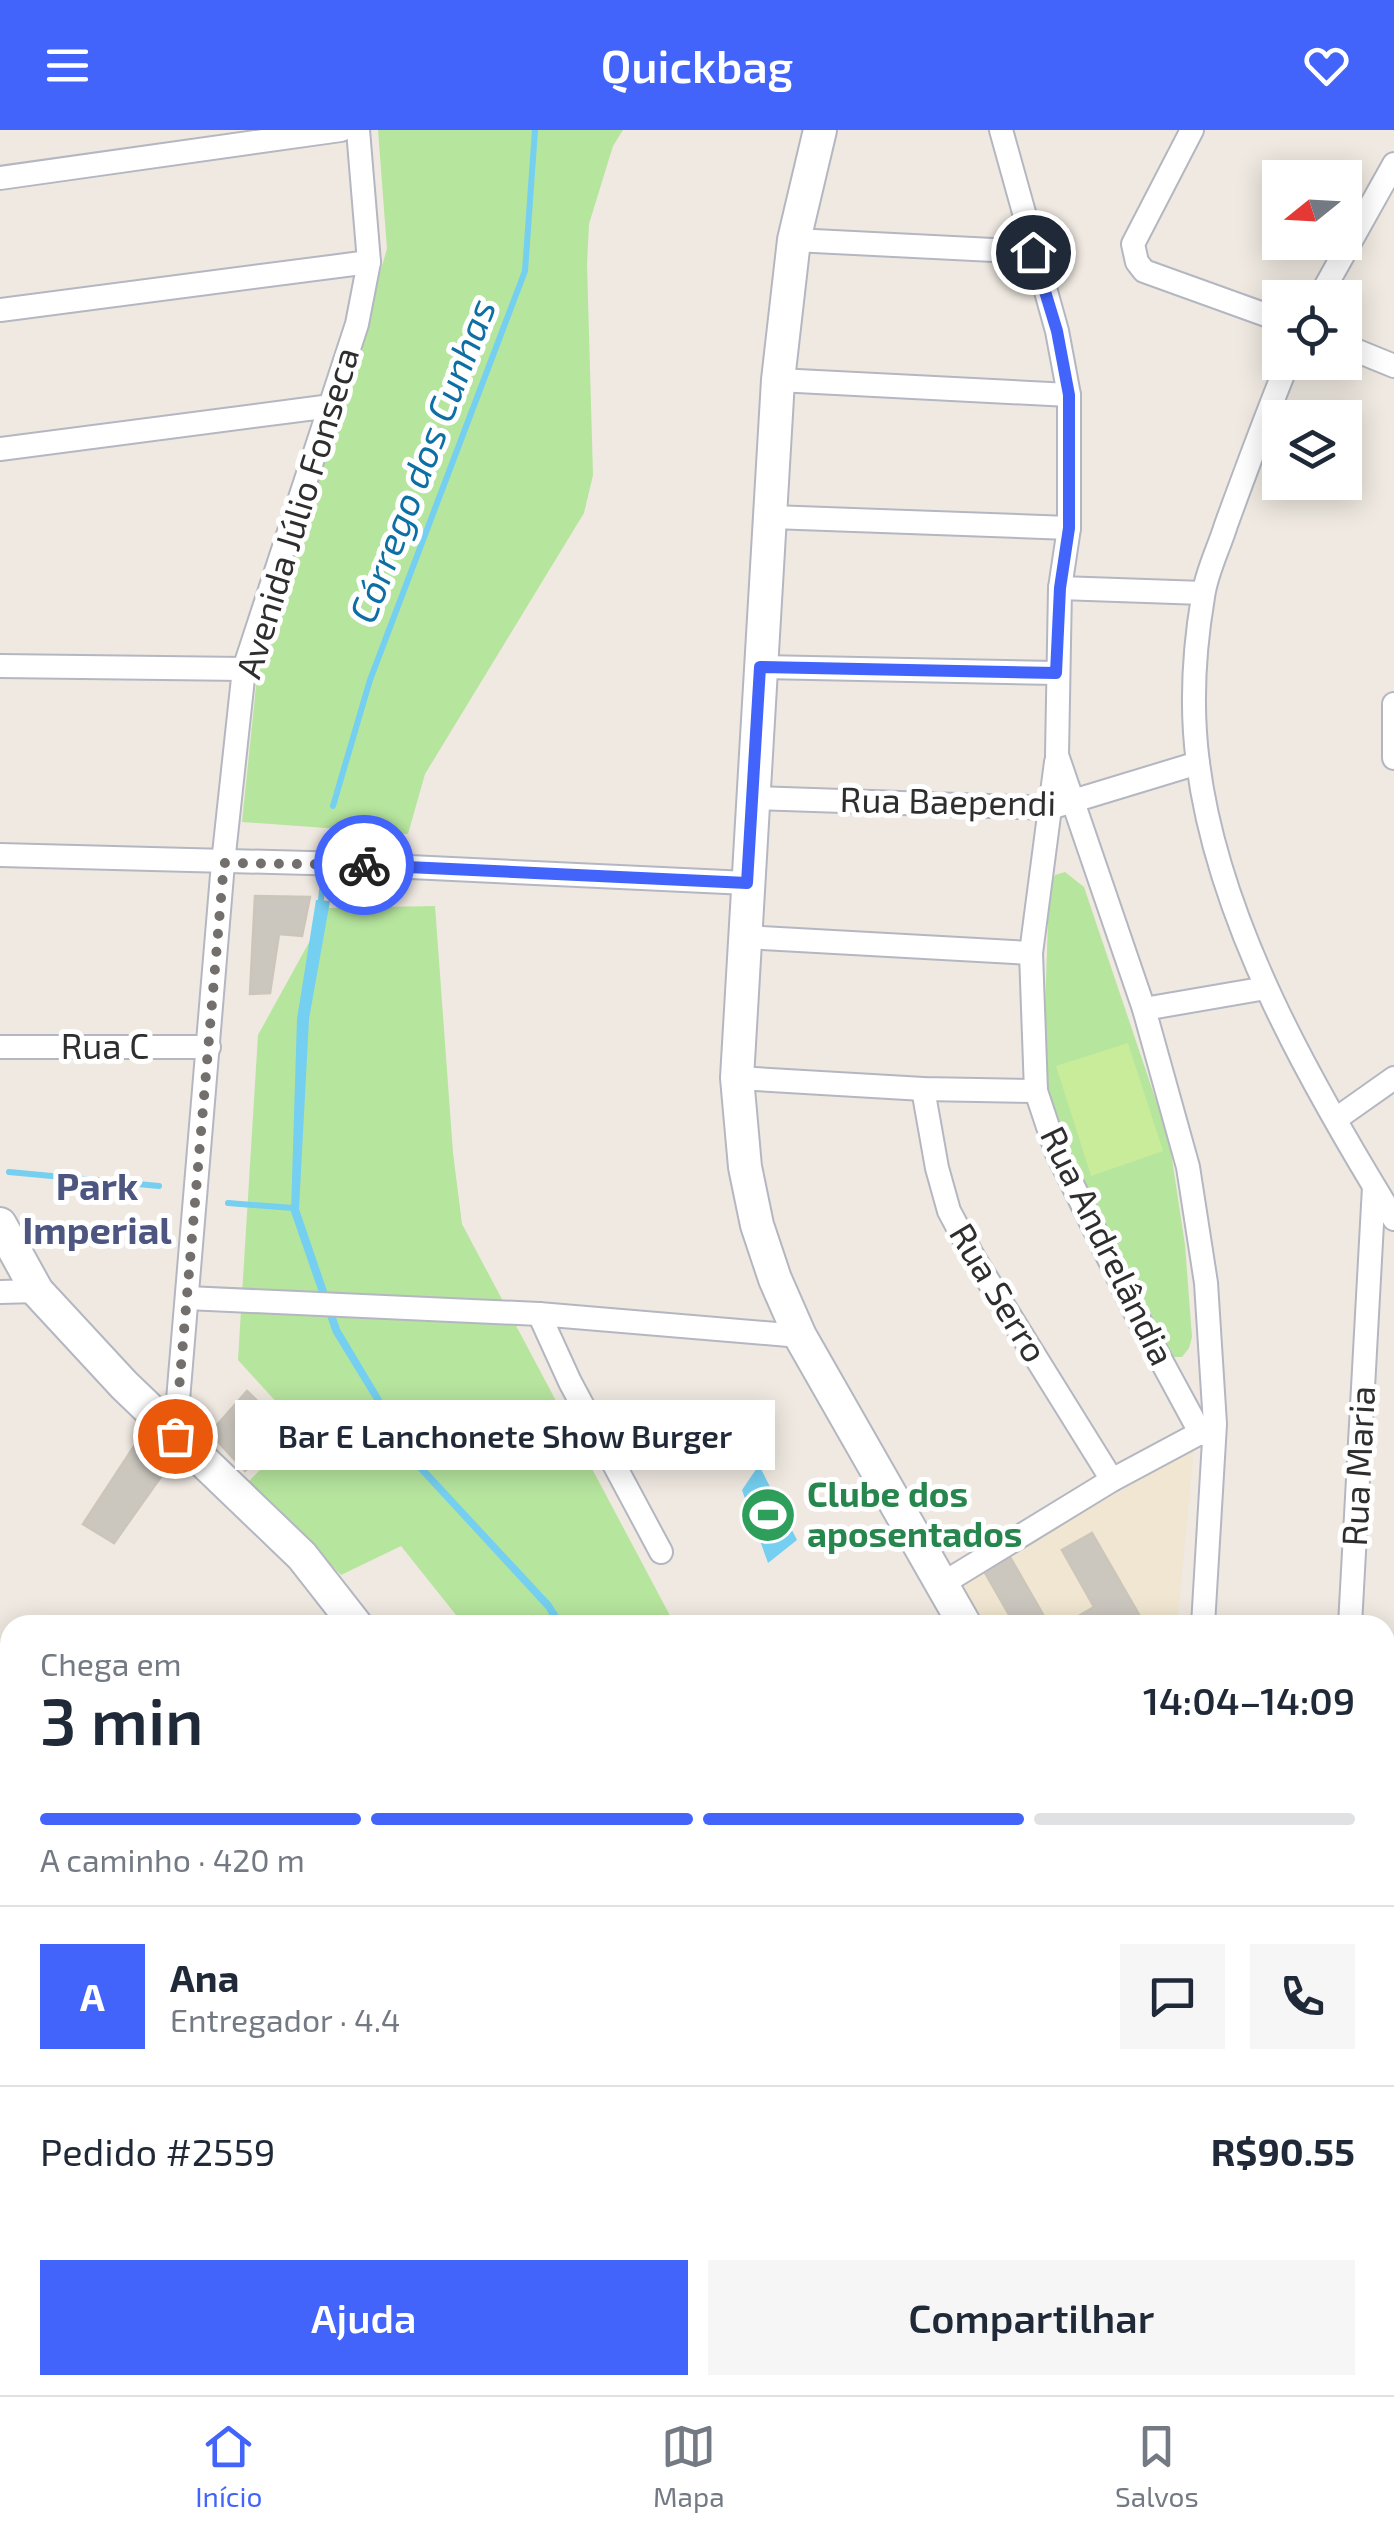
<!DOCTYPE html>
<html lang="pt">
<meta charset="utf-8">
<style>
body{margin:0;font-family:"Exo 2",sans-serif;background:#f6f6f7;color:#1f2937;height:100vh;display:flex;flex-direction:column;font-size:38px;white-space:nowrap}
*{box-sizing:border-box;margin:0}
p{font-size:32px;color:#747a83}
.icon{flex:none;width:55px;height:55px;fill:none;stroke:currentColor;stroke-width:2;stroke-linecap:round;stroke-linejoin:round}
.map{position:relative;flex:1;overflow:hidden}
.panel{position:absolute;left:0px;top:1485px;width:1395px;height:780px;display:flex;flex-direction:column;background:#fff;border-radius:30px 30px 0 0;box-shadow:0 5px 25px #0003}
.panel>*{flex:none}
.needle{width:65px;rotate:252deg}
.fabs{position:absolute;left:1262px;top:30px;display:grid;gap:20px}
.fabs a{display:grid;place-items:center;width:100px;height:100px;border-radius:0px;background:#fff;box-shadow:0 5px 25px #0003;font-size:50px}
.pin{position:absolute;display:grid;place-items:center;width:85px;height:85px;color:#fff;margin:-42px;border:5px solid #fff;border-radius:50%;box-shadow:0 2px 10px #0007}
.courier{position:absolute;display:grid;place-items:center;width:100px;height:100px;margin:-50px;border:8px solid #4264fb;border-radius:50%;background:#fff;color:#222;box-shadow:0 2px 12px #0007}
.bubble{position:absolute;height:70px;border-radius:0px;background:#fff;box-shadow:0 5px 25px #0003;font-size:32px;font-weight:600;line-height:70px;text-align:center}
.headline em{font-style:normal;font-weight:600}
.headline div{display:flex;flex-direction:column-reverse}
.headline{display:flex;align-items:center;justify-content:space-between;height:170px;padding:0 40px}
h1{font-size:65px;font-weight:600;line-height:75px}
.bar{display:grid;grid-template-columns:repeat(4,1fr);gap:15px 10px;align-content:center;height:120px;padding:0 40px}
.bar i{height:12px;border-radius:8px;background:#e0e1e3}
.bar .current{background:#4264fb}
.bar p{grid-column:span 4}
.line{display:flex;align-items:center;gap:25px;padding:0 40px;border-top:2px solid #e0e1e3}
.line div{flex:1}
.round{display:grid;place-items:center;flex:none;width:105px;height:105px;border-radius:0px;background:#f6f6f7}
.cta{display:flex;gap:20px;margin-top:auto;padding:20px 40px}
.cta a{flex:1;height:115px;border-radius:0px;background:#4264fb;color:#fff;font-size:40px;font-weight:600;line-height:115px;text-align:center}
.cta a+a{background:#f6f6f7;color:#1f2937}
header{display:flex;justify-content:space-between;align-items:center;height:130px;padding:0 40px;background:#4264fb;color:#fff;font-size:45px;font-weight:600}
.dock{display:flex;justify-content:space-around;align-items:center;height:140px;border-top:2px solid #e0e1e3;background:#fff;font-size:28px;color:#747a83}
.dock a{display:grid;justify-items:center;gap:5px}
.dock .current{color:#4264fb}
.map>svg:first-child{display:block}
</style>
<header><svg class="icon" aria-label="menu" viewBox="0 0 24 24"><path d="M4 6h16M4 12h16M4 18h16"/></svg>Quickbag<svg class="icon" aria-label="heart" viewBox="0 0 24 24"><path d="M12 20l-8-8c-3-5 5-10 8-4 3-6 11-1 8 4z"/></svg></header>
<div class="map">
<svg width="1394" height="2265" viewBox="0 0 1394 2265">
<rect width="100%" height="100%" fill="#efe9e1"/>
<polygon fill="#f0e6d1" points="1194,1318 1177,1495 978,1495 955,1457"/>
<g fill="#b6e59e">
<polygon points="378,0 623,0 613,16 589,94 587,134 593,345 584,383 425,644 408,704 242,692 257,547 387,119"/>
<polygon points="1065,742 1084,757 1169,1009 1185,1115 1192,1207 1189,1218 1182,1227 1174,1227 1169,1221 1064,1019 1050,982 1043,942 1049,761 1055,745"/>
<polygon points="435,776 453,1023 462,1094 675,1495 464,1495 401,1416 341,1445 249,1351 301,1299 238,1230 258,905 328,778"/>
<polygon points="158,2255 439,2255 434,2260 437,2265 164,2265"/>
<polygon points="981,2255 1056,2255 1069,2265 988,2265"/>
</g>
<polygon fill="#c9ec9a" points="1128,913 1163,1021 1091,1046 1056,936"/>
<g fill="#75cff0">
<polygon points="316,770 330,771 309,889 299,1079 340,1199 419,1331 551,1473 565,1495 555,1495 546,1479 415,1337 333,1203 291,1082 297,889"/>
<polygon points="759,1335 797,1410 768,1433 742,1360"/>
</g>
<g fill="none" stroke-linecap="round" stroke-linejoin="round">
<g stroke="#75cff0" stroke-width="6">
<polyline points="333,676 370,550 525,141 535,0"/>
<polyline points="320,778 324,744"/>
<polyline points="9,1042 159,1056"/>
<polyline points="228,1073 293,1078"/>
</g>
</g>
<g fill="#cbc7bf" stroke="#cbc5ba" stroke-width="2.5">
<polygon points="255,766 310,767 302,806 279,804 270,863 250,864"/>
<polygon points="247,1261 287,1300 245,1341 210,1303"/>
<polygon points="146,1298 175,1327 114,1413 83,1394"/>
<polygon points="1092,1403 1145,1495 1063,1495 1094,1477 1062,1420"/>
<polygon points="1010,1427 1049,1495 1015,1495 984,1441"/>
<polygon points="5,1721 10,1724 10,1794 0,1786 0,1729"/>
<polygon points="7,1800 10,1802 10,1842 0,1837 0,1813"/>
<polygon points="0,1896 10,1900 10,1926 0,1950"/>
<polygon points="0,2227 10,2230 10,2255 87,2255 118,2265 0,2265"/>
<polygon points="441,2255 522,2255 510,2265 440,2265 436,2260"/>
</g>
<g fill="none" stroke-linecap="round" stroke-linejoin="round">
<g stroke="#b4b7c1" stroke-width="26">
<g id="street">
<polyline points="1001,0 1057,201 1069,265 1069,398 1060,458 1057,625 1144,879 1188,1037 1206,1153 1215,1294 1203,1495"/>
<polyline points="1192,0 1133,114 1137,132 1144,141 1280,190"/>
<polyline points="0,48 341,0"/>
<polyline points="794,110 1033,122"/>
<polyline points="1319,168 1394,34"/>
<polyline points="0,180 369,132"/>
<polyline points="1345,216 1394,236"/>
<path d="M1288 232C1266 286 1246 340 1226 395 1219 418 1206 443 1203 467 1194 520 1191 580 1198 633 1218 792 1311 954 1394 1089"/>
<polyline points="778,250 1069,265"/>
<polyline points="0,319 331,276"/>
<polyline points="772,387 1069,398"/>
<polyline points="1060,458 1203,463"/>
<polyline points="0,536 244,539"/>
<polyline points="760,537 1056,543"/>
<polyline points="1394,574 1394,628"/>
<polyline points="1056,632 1031,823 1036,961 1056,1021 1136,1184 1201,1304"/>
<polyline points="752,668 1050,678 1198,633"/>
<polyline points="0,725 347,734 747,753"/>
<polyline points="746,807 1031,823"/>
<polyline points="1144,879 1266,858"/>
<polyline points="0,917 209,917"/>
<polyline points="737,948 923,959 1036,961"/>
<polyline points="923,959 937,1038 949,1081 974,1128 1112,1350"/>
<polyline points="1336,989 1394,948"/>
<polyline points="0,1162 37,1161"/>
<polyline points="187,1168 539,1184"/>
<polyline points="175,1306 223,733 244,539 357,194 369,132 358,0"/>
<polyline points="661,1422 570,1252 539,1184 800,1206"/>
<polyline points="942,1454 1112,1350 1211,1297"/>
<polyline points="1350,1495 1374,1057"/>
<polyline points="0,1540 10,1541"/>
<polyline points="0,1652 10,1635"/>
<polyline points="0,2171 10,2174"/>
<polyline points="151,2255 158,2265"/>
<polyline points="796,2255 806,2265"/>
<polyline points="894,2255 900,2265"/>
<polyline points="1268,2255 1285,2265"/>
<polyline points="519,2265 533,2255"/>
</g>
</g>
<g stroke="#b4b7c1" stroke-width="36">
<g id="secondary">
<polyline points="820,0 794,110 778,250 737,948 745,1037 757,1095 775,1149 800,1206 965,1495"/>
<polyline points="0,1094 37,1161 124,1255 302,1426 356,1495"/>
<polyline points="1385,2239 1394,2256"/>
<polyline points="580,2255 592,2265"/>
</g>
</g>
<use href="#street" stroke="#fff" stroke-width="22"/>
<use href="#secondary" stroke="#fff" stroke-width="32"/>
</g>
<g fill="none" stroke-linecap="round" stroke-linejoin="round">
<polyline stroke="#726f6d" stroke-width="10" stroke-dasharray="0 18" points="175,1306 224,733 364,735"/>
<polyline stroke="#4264fb" stroke-width="12" points="364,735 747,753 760,537 1056,543 1060,458 1069,398 1069,265 1057,201 1033,122"/>
</g>
<defs>
<g id="stadium-disc" transform="scale(2.875)"><circle r="9.5" fill="#2e9e5b" stroke="#fff"/><path d="M0-5a6.5 5 0 1 0 0 10a6.5 5 0 1 0 0-10ZM-3.5-1.8h7v3.6h-7Z" fill="#fff"/></g>
</defs>
<g fill-rule="evenodd">
<use href="#stadium-disc" x="768" y="1385"/>
</g>
<g text-anchor="middle" stroke-width="10" stroke-linejoin="round" paint-order="stroke">
<g font-size="35" fill="#2e2e2e" stroke="#fff">
<text transform="translate(298 383) rotate(-73)" y="12">Avenida Júlio Fonseca</text>
<text transform="translate(948 672) rotate(1)" y="12">Rua Baependi</text>
<text x="105" y="929">Rua C</text>
<text transform="translate(1107 1116) rotate(64)" y="12">Rua Andrelândia</text>
<text transform="translate(998 1163) rotate(59)" y="12">Rua Serro</text>
<text transform="translate(1359 1336) rotate(-87)" y="12">Rua Maria</text>
</g>
<g font-size="35" font-weight="bold" fill="#27864d" stroke="#fff" text-anchor="start">
<text x="807" y="1377">Clube dos<tspan x="807" dy="40">aposentados</tspan></text>
</g>
<g font-size="38" font-style="italic" fill="#0d6fa3" stroke="#fff">
<text transform="translate(423 331) rotate(-69)" y="13">Córrego dos Cunhas</text>
</g>
<g font-size="38" font-weight="bold" fill="#4d5680" stroke="#fff">
<text x="97" y="1070">Park<tspan x="97" dy="44">Imperial</tspan></text>
</g>
</g>
</svg>
<div class="fabs">
<a><svg class="needle" viewBox="-14 -14 28 28"><path d="M0-13l5 13h-10z" fill="#e53935"/><path d="M0 13l5-13h-10z" fill="#747a83"/></svg></a>
<a><svg class="icon" aria-label="locate" viewBox="0 0 24 24"><circle cx="12" cy="12" r="6"/><path d="M12 2v4M12 18v4M2 12h4M18 12h4"/></svg></a>
<a><svg class="icon" aria-label="layers" viewBox="0 0 24 24"><path d="M12 4l9 5-9 5-9-5zM3 14l9 5 9-5"/></svg></a>
</div>
<div class="pin" style="left:175px;top:1306px;background:#ea580c"><svg class="icon" aria-label="bag" viewBox="0 0 24 24"><path d="M5 8h14l-1 12H6zM9 8a3 3 0 0 1 6 0"/></svg></div>
<div class="pin" style="left:1033px;top:122px;background:#1f2937"><svg class="icon" aria-label="home" viewBox="0 0 24 24"><path d="M3 11l9-7 9 7M6 9v11h12V9"/></svg></div>
<div class="courier" style="left:364px;top:735px"><svg class="icon" aria-label="bike" viewBox="0 0 24 24"><circle cx="6" cy="16" r="4"/><circle cx="18" cy="16" r="4"/><path d="M6 16l4-8h5l3 8M10 8l3 8H6M13 5h3"/></svg></div>
<div class="bubble" style="left:235px;top:1270px;width:540px">Bar E Lanchonete Show Burger</div>
<section class="panel">
<div class="headline"><div><h1>3 min</h1><p>Chega em</p></div><em>14:04–14:09</em></div>
<div class="bar"><i class="current"></i><i class="current"></i><i class="current"></i><i></i><p>A caminho · 420 m</p></div>
<div class="line" style="height:180px"><b class="round" style="background:#4264fb;color:#fff">A</b><div><b>Ana</b><p>Entregador · 4.4</p></div><a class="round"><svg class="icon" aria-label="chat" viewBox="0 0 24 24"><path d="M4 5h16v11H9l-5 4z"/></svg></a><a class="round"><svg class="icon" aria-label="phone" viewBox="0 0 24 24"><path d="M5 4h4l2 5-3 2q2 4 5 5l2-3 5 2v4C11 20 4 13 5 4z"/></svg></a></div>
<div class="line" style="height:130px"><div>Pedido #2559</div><b>R$90.55</b></div>
<div class="cta"><a>Ajuda</a><a>Compartilhar</a></div>
</section>
</div>
<nav class="dock">
<a class="current"><svg class="icon" aria-label="home" viewBox="0 0 24 24"><path d="M3 11l9-7 9 7M6 9v11h12V9"/></svg>Início</a>
<a><svg class="icon" aria-label="map" viewBox="0 0 24 24"><path d="M3 6l6-2 6 2 6-2v14l-6 2-6-2-6 2zM9 4v14M15 6v14"/></svg>Mapa</a>
<a><svg class="icon" aria-label="saved" viewBox="0 0 24 24"><path d="M7 4h10v16l-5-4-5 4z"/></svg>Salvos</a>
</nav>
